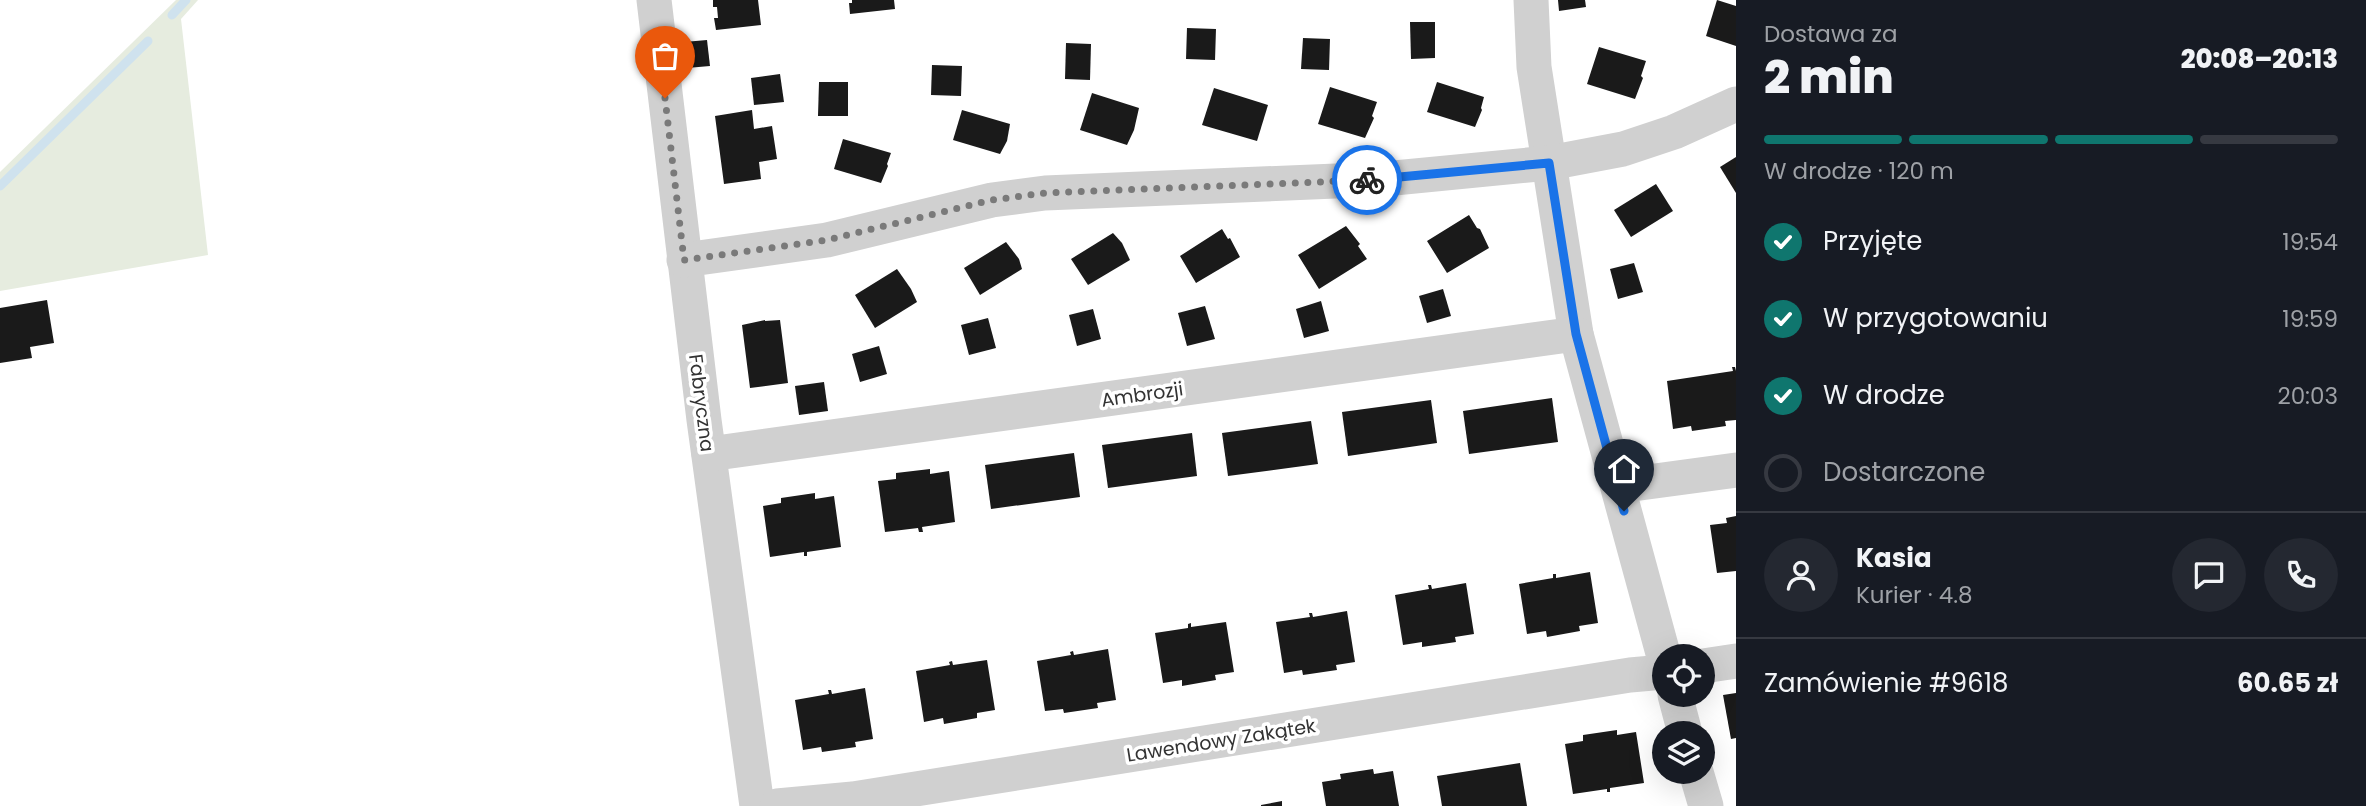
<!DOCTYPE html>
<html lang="pl">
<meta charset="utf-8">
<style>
body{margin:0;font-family:Poppins,sans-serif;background:#242831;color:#f1f3f6;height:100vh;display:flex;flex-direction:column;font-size:26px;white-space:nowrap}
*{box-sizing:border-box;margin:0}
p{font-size:23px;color:#9ea1a6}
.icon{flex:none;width:38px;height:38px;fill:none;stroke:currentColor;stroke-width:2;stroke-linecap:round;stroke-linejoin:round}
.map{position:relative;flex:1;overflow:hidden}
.sheet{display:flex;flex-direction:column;background:#171b24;width:630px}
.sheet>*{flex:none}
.controls{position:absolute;left:1652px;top:644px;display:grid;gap:14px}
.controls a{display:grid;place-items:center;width:63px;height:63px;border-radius:50%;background:#171b24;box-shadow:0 7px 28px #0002;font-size:35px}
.pin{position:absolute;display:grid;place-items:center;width:60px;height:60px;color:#fff;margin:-72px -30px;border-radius:50% 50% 50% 0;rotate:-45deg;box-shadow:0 0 7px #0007}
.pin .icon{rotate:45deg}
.courier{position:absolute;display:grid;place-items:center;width:70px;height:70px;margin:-35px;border:5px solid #1a73e8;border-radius:50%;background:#fff;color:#222;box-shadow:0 2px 9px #0007}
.headline em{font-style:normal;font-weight:800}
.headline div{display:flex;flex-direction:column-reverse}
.headline{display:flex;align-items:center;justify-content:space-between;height:119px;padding:0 28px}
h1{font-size:46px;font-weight:800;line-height:52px}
.bar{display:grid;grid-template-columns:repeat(4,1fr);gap:10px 7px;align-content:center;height:84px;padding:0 28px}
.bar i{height:9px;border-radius:5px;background:#363941}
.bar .current{background:#0f766e}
.bar p{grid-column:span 4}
.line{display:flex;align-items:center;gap:18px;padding:0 28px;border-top:2px solid #363941}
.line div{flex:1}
.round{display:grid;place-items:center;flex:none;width:74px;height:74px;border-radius:37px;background:#242831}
ol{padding:0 28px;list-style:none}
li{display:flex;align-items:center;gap:21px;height:77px}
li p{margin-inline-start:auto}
li .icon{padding:7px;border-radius:50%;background:#0f766e;color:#fff;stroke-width:4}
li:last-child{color:#9ea1a6}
li i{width:38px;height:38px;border:4px solid #363941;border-radius:50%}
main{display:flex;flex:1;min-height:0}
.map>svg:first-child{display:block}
</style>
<main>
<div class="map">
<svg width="1736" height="806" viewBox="0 0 1736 806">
<rect width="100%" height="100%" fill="#fff"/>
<polygon fill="#e6ecdf" points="176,0 198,0 181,19 208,255 0,291 0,172"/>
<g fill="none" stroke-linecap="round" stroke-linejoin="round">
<g stroke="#cfe2ee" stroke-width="9">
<polyline points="172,15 186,0"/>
<polyline points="0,186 148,41"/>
</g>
</g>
<g fill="#1a1a1a">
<polygon points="713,0 758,0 761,25 716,30 714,18 718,18 717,7 713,7"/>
<polygon points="852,0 894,0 895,9 850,14 849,3 852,3"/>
<polygon points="1558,0 1585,0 1586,7 1559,11"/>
<polygon points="1717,0 1736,6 1736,46 1706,36"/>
<polygon points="1410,22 1435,22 1435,58 1411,59"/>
<polygon points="1187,28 1216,29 1215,60 1186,59"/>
<polygon points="1303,38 1330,39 1329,70 1301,69"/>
<polygon points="707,40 710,66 687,68 684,42"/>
<polygon points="1066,43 1091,44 1090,80 1065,79"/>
<polygon points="1599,47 1646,61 1641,76 1643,78 1635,99 1587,84"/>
<polygon points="932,65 962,66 961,96 931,95"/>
<polygon points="780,74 784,102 754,105 751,78"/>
<polygon points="819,82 848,82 848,116 818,116"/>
<polygon points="1437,82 1484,97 1481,108 1482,110 1475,127 1427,112"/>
<polygon points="1330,87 1377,102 1372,116 1374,118 1365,138 1318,124"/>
<polygon points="1214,88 1268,105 1257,141 1202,125"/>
<polygon points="1092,93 1139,108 1134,130 1127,145 1080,130"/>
<polygon points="752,110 754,129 772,126 777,159 759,162 761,179 724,184 715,116"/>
<polygon points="962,110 1010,124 1007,141 1000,154 953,140"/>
<polygon points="843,139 891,153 887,164 888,166 881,183 834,169"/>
<polygon points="1736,157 1736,193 1720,167"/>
<polygon points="1656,184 1673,211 1631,237 1614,210"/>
<polygon points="1469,215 1477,228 1480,229 1489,248 1447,273 1427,241"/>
<polygon points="1346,226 1360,244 1358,246 1367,259 1319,289 1298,255"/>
<polygon points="1222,229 1228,239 1230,238 1240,257 1196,283 1180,256"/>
<polygon points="1113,233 1122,243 1130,260 1088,285 1071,259"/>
<polygon points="1006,242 1019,259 1022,269 980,295 964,268"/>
<polygon points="1634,263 1643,292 1618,299 1610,269"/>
<polygon points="897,269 911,289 917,302 875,328 855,295"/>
<polygon points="1443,289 1451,316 1427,323 1419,296"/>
<polygon points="47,300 54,343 30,347 32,358 0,363 0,308"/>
<polygon points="1321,301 1329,331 1304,338 1296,309"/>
<polygon points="1205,306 1215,339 1187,346 1178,313"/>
<polygon points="1093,309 1101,339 1077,346 1069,315"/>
<polygon points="988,318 996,348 969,355 961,325"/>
<polygon points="765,320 765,321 780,320 788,383 750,388 742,325"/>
<polygon points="879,346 887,374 860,382 852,354"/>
<polygon points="1732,367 1735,367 1736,371 1736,420 1725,421 1726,426 1692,431 1691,426 1673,429 1667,381 1733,371"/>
<polygon points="824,382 828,411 799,415 795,386"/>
<polygon points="1552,398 1558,442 1469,454 1463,411"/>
<polygon points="1431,400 1437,443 1348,456 1342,412"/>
<polygon points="1311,421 1318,464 1228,476 1222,433"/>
<polygon points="1192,433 1197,476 1108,488 1102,445"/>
<polygon points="1074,453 1080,497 991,509 985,465"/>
<polygon points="930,469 930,474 949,471 955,522 922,527 923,532 919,532 918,528 885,532 878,481 896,479 896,473"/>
<polygon points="815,493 815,499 834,496 841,547 807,552 807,556 804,556 804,552 770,557 763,506 781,503 781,498"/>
<polygon points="1736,516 1736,571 1717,573 1710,525 1727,523 1726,518"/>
<polygon points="1590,572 1598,623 1579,626 1580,631 1547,637 1546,631 1527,634 1519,584 1553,578 1553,574 1556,574 1556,578"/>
<polygon points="1466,583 1474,634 1455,637 1456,642 1422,647 1422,642 1403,645 1395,595 1429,589 1428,585 1431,585 1432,589"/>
<polygon points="1347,611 1355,662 1336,665 1337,670 1303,675 1302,670 1284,673 1276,622 1310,617 1309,613 1312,613 1313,617"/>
<polygon points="1226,622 1234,672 1215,675 1216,680 1182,686 1182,680 1163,683 1155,633 1188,628 1188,624 1191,623 1191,627"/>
<polygon points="1108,649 1116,700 1097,703 1098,708 1064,713 1063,709 1045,711 1037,661 1071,655 1070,652 1073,651 1074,655"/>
<polygon points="987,660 995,710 977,713 977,718 944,724 943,718 924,722 916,671 950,665 949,662 952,661 953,665"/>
<polygon points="865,688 873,739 855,742 856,747 822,752 821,747 803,750 795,700 829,694 828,690 831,690 832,694"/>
<polygon points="1736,693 1736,738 1731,739 1723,695"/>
<polygon points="1617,730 1617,735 1636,732 1644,783 1610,788 1610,792 1607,792 1607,789 1573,794 1565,744 1583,741 1583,735"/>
<polygon points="1520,763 1527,806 1442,806 1437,776"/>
<polygon points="1373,769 1374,774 1393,771 1399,806 1326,806 1322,782 1341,779 1340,774"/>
<polygon points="1282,801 1282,806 1261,806 1261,805"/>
</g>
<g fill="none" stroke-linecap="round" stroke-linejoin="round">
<g stroke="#d0d0d0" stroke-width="35">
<polyline points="654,0 704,420 757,806"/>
<polyline points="1531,0 1534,67 1576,334 1664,657"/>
<polyline points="684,260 827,240 992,200 1045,193 1384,179 1549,163 1623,149 1674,132 1736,104"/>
<polyline points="709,454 1576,334"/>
<polyline points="1618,486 1736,470"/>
<polyline points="1703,666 1736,661"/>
<polyline points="1675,695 1685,733"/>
<polyline points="1696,772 1706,806"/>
<polyline points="777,806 853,799 1630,675 1664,672"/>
</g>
</g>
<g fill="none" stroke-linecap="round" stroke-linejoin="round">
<polyline stroke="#7a7a7a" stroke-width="7" stroke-dasharray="0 12.6" points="665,98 684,260 827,240 992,200 1045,193 1367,180"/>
<polyline stroke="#1a73e8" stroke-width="9" points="1367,180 1549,163 1576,334 1624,511"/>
</g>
<g text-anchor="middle" stroke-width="7" stroke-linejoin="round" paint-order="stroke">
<g font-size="19" fill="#333" stroke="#fff">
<text transform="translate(1142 394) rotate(-8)" y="7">Ambrozji</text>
<text transform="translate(702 403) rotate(83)" y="7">Fabryczna</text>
<text transform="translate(1221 740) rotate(-9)" y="7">Lawendowy Zakątek</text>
</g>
</g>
</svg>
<div class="controls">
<a><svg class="icon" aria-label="locate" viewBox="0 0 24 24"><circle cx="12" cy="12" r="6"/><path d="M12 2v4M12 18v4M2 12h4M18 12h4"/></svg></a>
<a><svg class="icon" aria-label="layers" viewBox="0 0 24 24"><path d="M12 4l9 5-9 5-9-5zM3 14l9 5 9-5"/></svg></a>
</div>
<div class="pin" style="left:665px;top:98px;background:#ea580c"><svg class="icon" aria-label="bag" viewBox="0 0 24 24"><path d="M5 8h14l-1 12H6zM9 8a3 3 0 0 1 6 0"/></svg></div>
<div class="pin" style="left:1624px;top:511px;background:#1f2937"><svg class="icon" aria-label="home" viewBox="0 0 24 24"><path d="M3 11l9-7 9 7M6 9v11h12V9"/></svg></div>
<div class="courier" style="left:1367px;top:180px"><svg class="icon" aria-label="bike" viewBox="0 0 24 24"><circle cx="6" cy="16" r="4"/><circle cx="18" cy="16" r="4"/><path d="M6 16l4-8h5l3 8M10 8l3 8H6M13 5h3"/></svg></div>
</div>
<section class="sheet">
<div class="headline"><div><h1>2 min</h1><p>Dostawa za</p></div><em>20:08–20:13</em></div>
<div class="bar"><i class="current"></i><i class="current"></i><i class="current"></i><i></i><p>W drodze · 120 m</p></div>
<ol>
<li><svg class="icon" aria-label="check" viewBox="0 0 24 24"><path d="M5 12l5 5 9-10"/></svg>Przyjęte<p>19:54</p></li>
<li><svg class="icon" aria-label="check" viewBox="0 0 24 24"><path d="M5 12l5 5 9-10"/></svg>W przygotowaniu<p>19:59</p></li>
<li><svg class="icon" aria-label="check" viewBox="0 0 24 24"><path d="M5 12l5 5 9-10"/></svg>W drodze<p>20:03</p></li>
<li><i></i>Dostarczone</li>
</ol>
<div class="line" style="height:126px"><a class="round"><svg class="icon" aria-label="person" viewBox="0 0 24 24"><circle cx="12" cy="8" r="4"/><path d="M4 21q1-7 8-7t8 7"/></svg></a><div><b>Kasia</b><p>Kurier · 4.8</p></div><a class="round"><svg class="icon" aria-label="chat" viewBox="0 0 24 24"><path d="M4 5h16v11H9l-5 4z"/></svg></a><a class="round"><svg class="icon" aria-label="phone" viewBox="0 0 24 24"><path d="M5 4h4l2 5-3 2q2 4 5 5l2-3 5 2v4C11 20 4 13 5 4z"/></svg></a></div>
<div class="line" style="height:91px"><div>Zamówienie #9618</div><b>60.65 zł</b></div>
</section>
</main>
